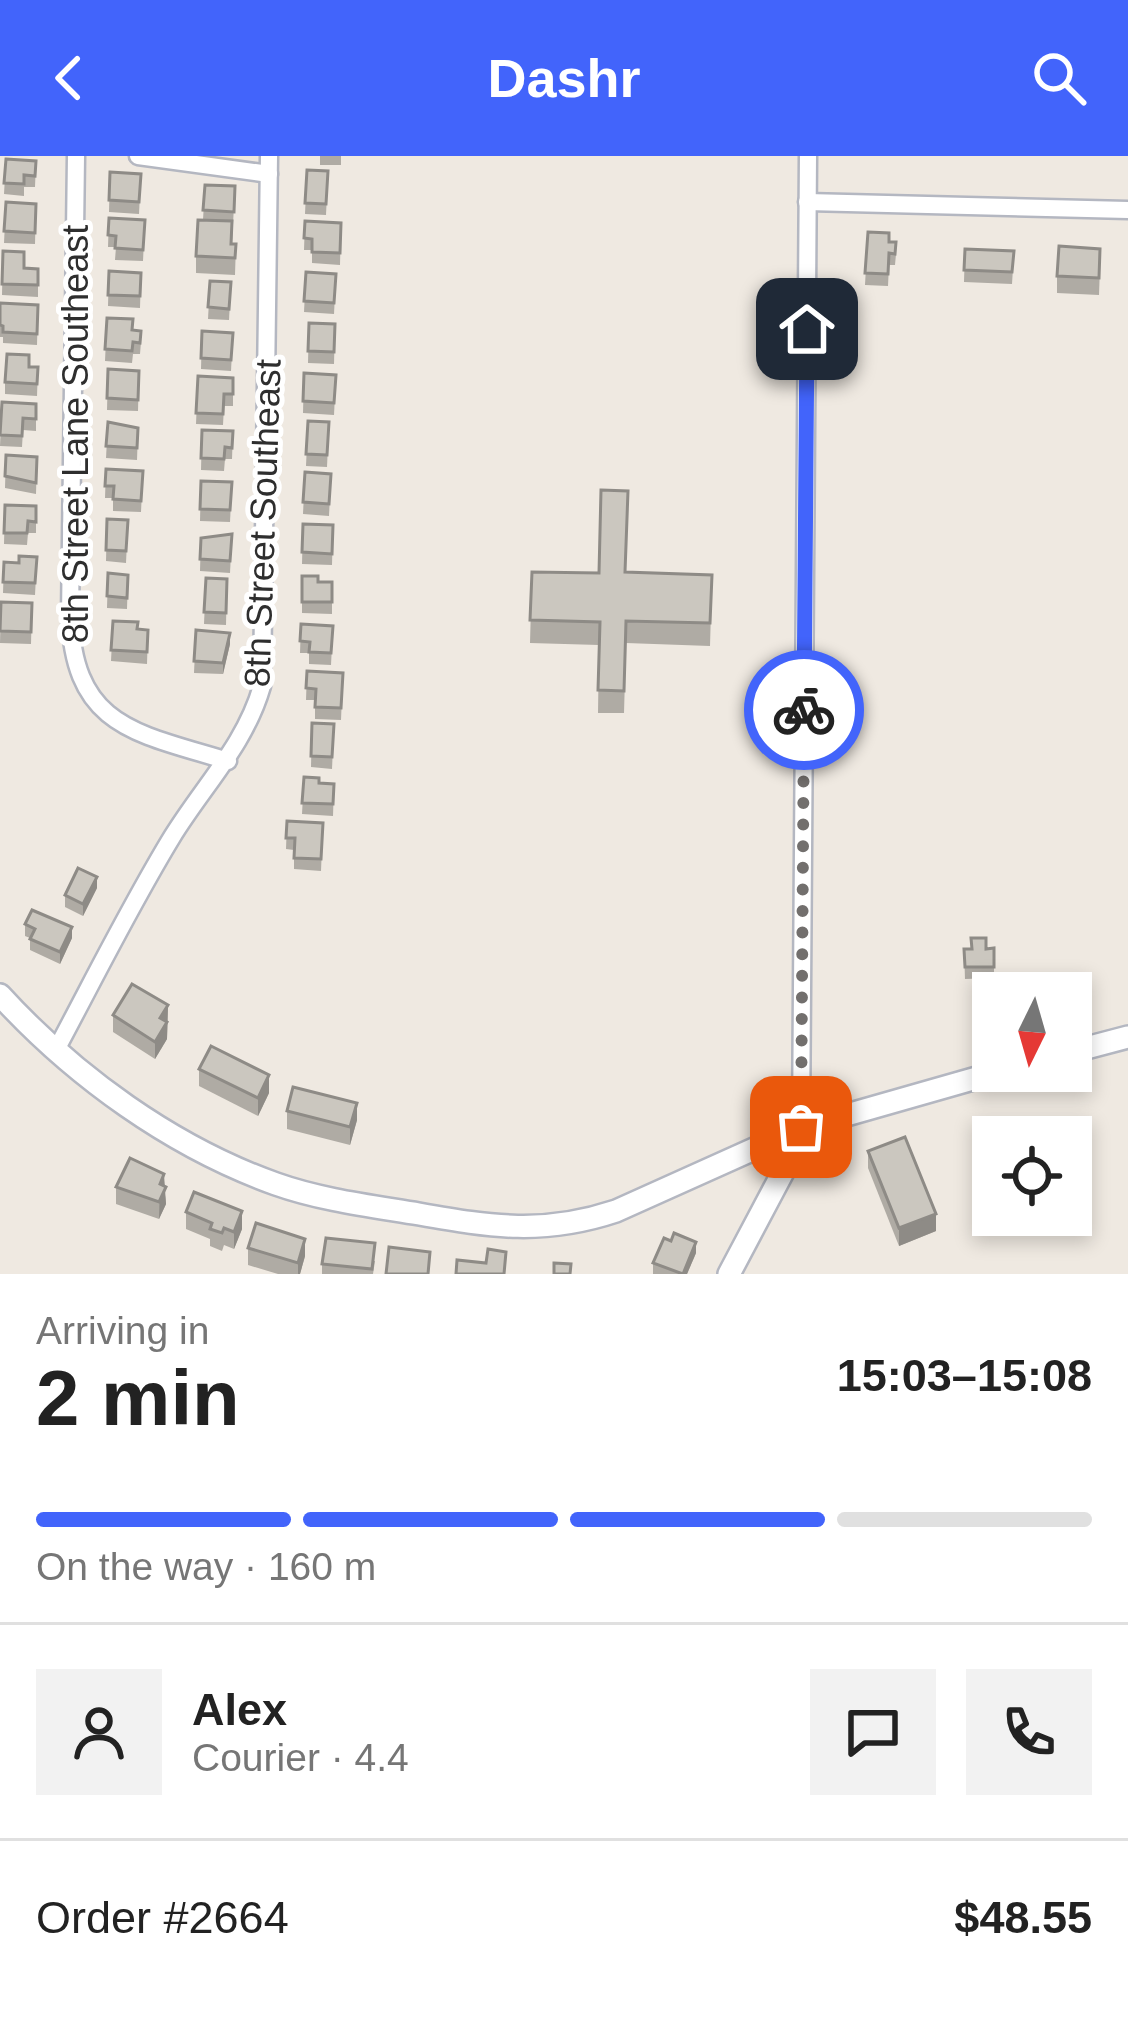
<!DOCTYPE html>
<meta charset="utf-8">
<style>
body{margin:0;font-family:Arial,sans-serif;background:#f2f2f2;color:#222;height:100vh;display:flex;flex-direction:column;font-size:45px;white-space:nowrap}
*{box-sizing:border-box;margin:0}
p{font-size:39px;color:#767676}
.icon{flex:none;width:66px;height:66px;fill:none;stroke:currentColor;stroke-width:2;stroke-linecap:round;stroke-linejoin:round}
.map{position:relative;height:1118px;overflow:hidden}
.side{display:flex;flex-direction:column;background:#fff;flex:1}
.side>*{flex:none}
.needle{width:78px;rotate:185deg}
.controls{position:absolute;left:972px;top:816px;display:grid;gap:24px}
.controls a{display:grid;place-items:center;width:120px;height:120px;border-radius:0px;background:#fff;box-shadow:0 6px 18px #0003;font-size:60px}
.pin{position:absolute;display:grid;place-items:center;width:102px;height:102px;color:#fff;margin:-51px;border-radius:24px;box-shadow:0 6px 18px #0006}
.courier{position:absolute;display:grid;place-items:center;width:120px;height:120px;margin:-60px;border:9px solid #4264fb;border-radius:50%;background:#fff;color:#222;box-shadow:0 3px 15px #0007}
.head em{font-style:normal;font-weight:800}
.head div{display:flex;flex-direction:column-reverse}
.head{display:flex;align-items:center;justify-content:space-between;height:204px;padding:0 36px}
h1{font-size:78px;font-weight:800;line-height:90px}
.bar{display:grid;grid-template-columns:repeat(4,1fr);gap:18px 12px;align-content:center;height:144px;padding:0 36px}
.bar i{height:15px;border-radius:9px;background:#e0e0e0}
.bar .active{background:#4264fb}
.bar p{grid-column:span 4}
.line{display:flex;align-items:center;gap:30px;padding:0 36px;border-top:3px solid #e0e0e0}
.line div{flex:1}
.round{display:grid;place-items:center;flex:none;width:126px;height:126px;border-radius:0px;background:#f2f2f2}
header{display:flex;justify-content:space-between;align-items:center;height:156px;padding:0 36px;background:#4264fb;color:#fff;font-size:54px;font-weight:800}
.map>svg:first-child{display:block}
</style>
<header><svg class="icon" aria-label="back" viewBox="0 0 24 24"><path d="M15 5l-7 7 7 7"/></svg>Dashr<svg class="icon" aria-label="search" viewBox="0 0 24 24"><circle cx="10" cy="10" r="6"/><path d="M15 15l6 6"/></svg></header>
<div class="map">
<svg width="1128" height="1118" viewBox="0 0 1128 1118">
<rect width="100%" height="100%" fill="#efe9e1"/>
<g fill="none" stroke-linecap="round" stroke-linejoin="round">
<g stroke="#b4b7c1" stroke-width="21">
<g id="minor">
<path d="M76 0 70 460C74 572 137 577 228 605"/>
<polyline points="138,0 269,18"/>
<polyline points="807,46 1128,54"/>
<path d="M56 894C94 823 130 750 172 681 204 629 245 589 262 530L269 0"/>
<polyline points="801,972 808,0"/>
</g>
</g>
<g stroke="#b4b7c1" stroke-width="26">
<g id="tertiary">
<path d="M0 839C74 920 172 991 276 1028 321 1044 371 1050 419 1058 492 1071 544 1079 616 1055L801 972 1001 915"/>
<polyline points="1071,896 1128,881"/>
<polyline points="729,1118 792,999 801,972"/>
</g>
</g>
<use href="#minor" stroke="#fff" stroke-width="16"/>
<use href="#tertiary" stroke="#fff" stroke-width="21"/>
</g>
<g fill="#afaba4">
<rect x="320" y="0" width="21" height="9"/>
<polygon points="6,3 36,5 35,31 24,31 24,40 4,38"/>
<polygon points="307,14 328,15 326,59 305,58"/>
<polygon points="110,16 141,18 139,58 109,56"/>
<polygon points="205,29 235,30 232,88 236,88 235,119 196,117 196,100 203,64"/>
<polygon points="6,46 36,48 35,88 4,87"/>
<polygon points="109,62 145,64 143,105 115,104 116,91 108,91"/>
<polygon points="305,65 341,67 340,109 312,107 312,94 304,94"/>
<polygon points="868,76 889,86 896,98 895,109 889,109 888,130 865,129"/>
<polygon points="965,93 1014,95 1012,128 964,126"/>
<polygon points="3,95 24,112 38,113 38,141 2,139"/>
<polygon points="1100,110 1099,139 1057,137 1057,120"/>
<polygon points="109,115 141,117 140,152 108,150"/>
<polygon points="306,116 336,118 334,158 304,156"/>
<polygon points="210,125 231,126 229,164 208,163"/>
<polygon points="0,147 38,149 37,189 3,187 3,181 0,181"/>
<polygon points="107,162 132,174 141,186 140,198 133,198 132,207 105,205"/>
<polygon points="309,167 335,168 334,208 308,207"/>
<polygon points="202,175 233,177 231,215 201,213"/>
<polygon points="29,211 38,211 37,240 5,238 5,226"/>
<polygon points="108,213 139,215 138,255 107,254"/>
<polygon points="304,217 336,219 334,259 303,257"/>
<polygon points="198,220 233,222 233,250 224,250 223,269 196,268"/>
<polygon points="2,246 36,248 36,275 23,274 22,291 0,290"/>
<polygon points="308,265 329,266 327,311 306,310"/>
<polygon points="108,266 138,272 137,304 106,302"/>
<polygon points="202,274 233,275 232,303 225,303 224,315 201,314"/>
<polygon points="6,299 37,301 36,338 5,332"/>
<polygon points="106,313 143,315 141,356 113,355 113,342 105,342"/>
<polygon points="305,316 331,318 329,360 303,358"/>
<polygon points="201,325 232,326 230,366 200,365"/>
<polygon points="5,349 36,350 36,377 28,377 27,389 4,388"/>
<polygon points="107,363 128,364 126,407 106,405"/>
<polygon points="303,368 333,369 332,409 302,408"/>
<polygon points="232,378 230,417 200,415 201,382"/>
<polygon points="37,401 35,439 3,437 4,406 19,407"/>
<polygon points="532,416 712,419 710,490 626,487 624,557 598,557 599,489 530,487"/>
<polygon points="108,417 128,419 127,453 107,452"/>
<polygon points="302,420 318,426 332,426 332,458 302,457"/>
<polygon points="206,422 227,423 226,469 204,468"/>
<polygon points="1,446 32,447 31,488 0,487"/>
<polygon points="113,465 137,473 148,474 147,508 111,505"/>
<polygon points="301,468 333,470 331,509 309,508 309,497 300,497"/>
<polygon points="196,474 230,488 223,518 194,517"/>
<polygon points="307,515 343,517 341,564 315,563 315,544 306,544"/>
<polygon points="312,567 334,568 332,613 311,611"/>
<polygon points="304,621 319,627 334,628 333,660 302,658"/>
<polygon points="287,665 323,667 321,715 294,713 294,694 286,693"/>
<polygon points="97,732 83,760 65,751 65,739"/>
<polygon points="25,768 72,782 60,808 30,794 30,782 25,780"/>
<polygon points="994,792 994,822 965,823 964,793"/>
<polygon points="168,849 167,883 155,903 113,876 113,859"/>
<polygon points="199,913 269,937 258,960 199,930"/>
<polygon points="287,955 357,964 350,989 287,973"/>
<polygon points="868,995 936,1075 899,1090 868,1012"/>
<polygon points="164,1030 166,1048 159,1063 116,1048 116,1031"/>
<polygon points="186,1056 242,1073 234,1093 224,1089 222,1095 210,1090 210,1083 186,1073"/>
<polygon points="248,1092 305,1100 300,1118 278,1118 248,1109"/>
<polygon points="696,1097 687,1118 653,1118 653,1107"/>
<polygon points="375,1105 373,1118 322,1118 322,1108"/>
</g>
<g fill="#8e8b86">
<polygon points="230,477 230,488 223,518 223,507"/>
<polygon points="97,721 97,732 83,760 83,748"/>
<polygon points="72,771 72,782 60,808 60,796"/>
<polygon points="168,849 167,883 155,903 155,886 160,862"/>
<polygon points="269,919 269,937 258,960 258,942"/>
<polygon points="357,947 357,964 350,989 350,971"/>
<polygon points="164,1018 166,1048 159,1063 160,1028"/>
<polygon points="242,1055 242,1073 234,1093 234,1076"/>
<polygon points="936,1058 936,1075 899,1090 899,1072"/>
<polygon points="305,1083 305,1100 300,1118 298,1118 298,1107"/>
<polygon points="696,1086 696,1097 687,1118 683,1118"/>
</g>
<g fill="#cbc7bf" stroke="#8e8b86" stroke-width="3">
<polygon points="6,3 36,5 35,20 24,19 24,28 4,27"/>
<polygon points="307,14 328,15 326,48 305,47"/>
<polygon points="110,16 141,18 139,46 109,44"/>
<polygon points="205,29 235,30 234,56 203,54"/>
<polygon points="6,46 36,48 35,77 4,75"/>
<polygon points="109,62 145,64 143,94 115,92 116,80 108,79"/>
<polygon points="198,64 232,65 231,88 236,88 235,102 196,100"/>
<polygon points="305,65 341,67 340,97 312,96 312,83 304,82"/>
<polygon points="868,76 889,77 889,86 896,86 895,98 889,97 888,118 865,117"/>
<polygon points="1059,90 1100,93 1099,122 1057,120"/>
<polygon points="965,93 1014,95 1012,116 964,114"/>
<polygon points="3,95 24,96 24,112 38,113 38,129 2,128"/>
<polygon points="109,115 141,117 140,140 108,139"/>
<polygon points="306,116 336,118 334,147 304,145"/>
<polygon points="210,125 231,126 229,153 208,151"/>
<polygon points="0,147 38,149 37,178 3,176 3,170 0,169"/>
<polygon points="107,162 133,163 132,174 141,175 140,187 133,186 132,195 105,193"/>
<polygon points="309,167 335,168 334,196 308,195"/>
<polygon points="202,175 233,177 231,204 201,202"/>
<polygon points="7,198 29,199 29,211 38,211 37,228 5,226"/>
<polygon points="108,213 139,215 138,244 107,242"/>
<polygon points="304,217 336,219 334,247 303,245"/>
<polygon points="198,220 233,222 233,238 224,238 223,258 196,257"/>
<polygon points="2,246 36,248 36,263 23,262 22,280 0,279"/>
<polygon points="308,265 329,266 327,299 306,298"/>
<polygon points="108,266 138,272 137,292 106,290"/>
<polygon points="202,274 233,275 232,292 225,291 224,303 201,302"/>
<polygon points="6,299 37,301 36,327 5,320"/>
<polygon points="106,313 143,315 141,345 113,343 114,330 105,330"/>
<polygon points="305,316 331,318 329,348 303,346"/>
<polygon points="201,325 232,326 230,354 200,353"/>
<polygon points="601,334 628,335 625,416 712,419 710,467 626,465 624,535 598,534 600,466 530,464 532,416 599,417"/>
<polygon points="5,349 36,350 36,366 28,365 27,377 4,377"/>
<polygon points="107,363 128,364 126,395 106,394"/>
<polygon points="303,368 333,369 332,398 302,396"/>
<polygon points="232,378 230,405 200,403 201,382"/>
<polygon points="19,400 37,401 35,427 3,426 4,406 19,407"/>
<polygon points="108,417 128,419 127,442 107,440"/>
<polygon points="302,420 318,420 318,426 332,426 332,446 302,446"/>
<polygon points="206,422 227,423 226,457 204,456"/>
<polygon points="1,446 32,447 31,476 0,475"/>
<polygon points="113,465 138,466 137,473 148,474 147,496 111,494"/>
<polygon points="301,468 333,470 331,497 309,496 310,486 300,485"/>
<polygon points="196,474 230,477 223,507 194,505"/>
<polygon points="307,515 343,517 341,552 315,551 316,533 306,532"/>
<polygon points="312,567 334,568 332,601 311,600"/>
<polygon points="304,621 319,622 319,627 334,628 333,648 302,647"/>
<polygon points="287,665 323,667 321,703 294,702 295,682 286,682"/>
<polygon points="78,712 97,721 83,748 65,739"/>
<polygon points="32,754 72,771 60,796 30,783 35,773 25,768"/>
<polygon points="971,782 986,782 986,793 994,792 994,811 965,811 964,793 972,793"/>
<polygon points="132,828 168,849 160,862 167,866 155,886 113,859"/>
<polygon points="211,890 269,919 258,942 199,913"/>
<polygon points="293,931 357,947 350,971 287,955"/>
<polygon points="905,981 936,1058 899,1072 868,995"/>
<polygon points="130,1002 164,1018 160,1028 166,1031 159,1046 116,1031"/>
<polygon points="194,1036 242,1055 234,1076 224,1072 222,1077 210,1073 212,1067 186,1056"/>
<polygon points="256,1067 305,1083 298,1107 248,1092"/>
<polygon points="674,1077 696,1086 683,1118 653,1107 664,1082 671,1085"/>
<polygon points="326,1082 375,1087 372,1113 322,1108"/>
<polygon points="389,1091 430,1096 428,1118 386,1118"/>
<polygon points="488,1093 506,1096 504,1118 456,1118 457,1104 486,1107"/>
<polygon points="554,1107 571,1108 570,1118 554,1118"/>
</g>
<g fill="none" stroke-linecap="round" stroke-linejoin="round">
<polyline stroke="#726f6d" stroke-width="12" stroke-dasharray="0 21.6" points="801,971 804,554"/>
<polyline stroke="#4264fb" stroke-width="15" points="804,554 807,173"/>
</g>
<g text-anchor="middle" stroke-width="10" stroke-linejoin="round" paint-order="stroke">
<g font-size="36" fill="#2e2e2e" stroke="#fff">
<text transform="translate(75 278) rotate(-90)" y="13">8th Street Lane Southeast</text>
<text transform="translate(262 367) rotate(-88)" y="13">8th Street Southeast</text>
</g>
</g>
</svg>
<div class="controls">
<a><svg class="needle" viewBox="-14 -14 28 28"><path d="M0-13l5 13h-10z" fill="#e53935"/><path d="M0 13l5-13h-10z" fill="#767676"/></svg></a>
<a><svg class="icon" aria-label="locate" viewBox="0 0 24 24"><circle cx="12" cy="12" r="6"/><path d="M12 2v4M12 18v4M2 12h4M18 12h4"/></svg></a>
</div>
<div class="pin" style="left:801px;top:971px;background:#ea580c"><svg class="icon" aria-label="bag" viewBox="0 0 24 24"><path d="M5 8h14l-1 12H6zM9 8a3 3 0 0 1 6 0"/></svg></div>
<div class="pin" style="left:807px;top:173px;background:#1f2937"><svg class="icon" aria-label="home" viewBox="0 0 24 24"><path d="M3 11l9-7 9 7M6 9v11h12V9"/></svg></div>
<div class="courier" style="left:804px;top:554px"><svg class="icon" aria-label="bike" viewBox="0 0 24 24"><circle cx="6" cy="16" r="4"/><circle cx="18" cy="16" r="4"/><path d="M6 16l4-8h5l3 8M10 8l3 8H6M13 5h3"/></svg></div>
</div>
<section class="side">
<div class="head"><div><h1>2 min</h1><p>Arriving in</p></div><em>15:03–15:08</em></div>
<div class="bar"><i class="active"></i><i class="active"></i><i class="active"></i><i></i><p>On the way · 160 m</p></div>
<div class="line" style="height:216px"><a class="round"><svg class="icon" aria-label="person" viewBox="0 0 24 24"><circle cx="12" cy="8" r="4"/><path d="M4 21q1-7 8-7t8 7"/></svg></a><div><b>Alex</b><p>Courier · 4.4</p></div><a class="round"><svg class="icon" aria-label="chat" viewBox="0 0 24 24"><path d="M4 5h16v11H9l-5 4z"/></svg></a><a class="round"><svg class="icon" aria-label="phone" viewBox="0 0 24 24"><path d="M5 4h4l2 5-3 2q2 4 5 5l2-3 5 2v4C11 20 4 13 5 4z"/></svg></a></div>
<div class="line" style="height:156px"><div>Order #2664</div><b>$48.55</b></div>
</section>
